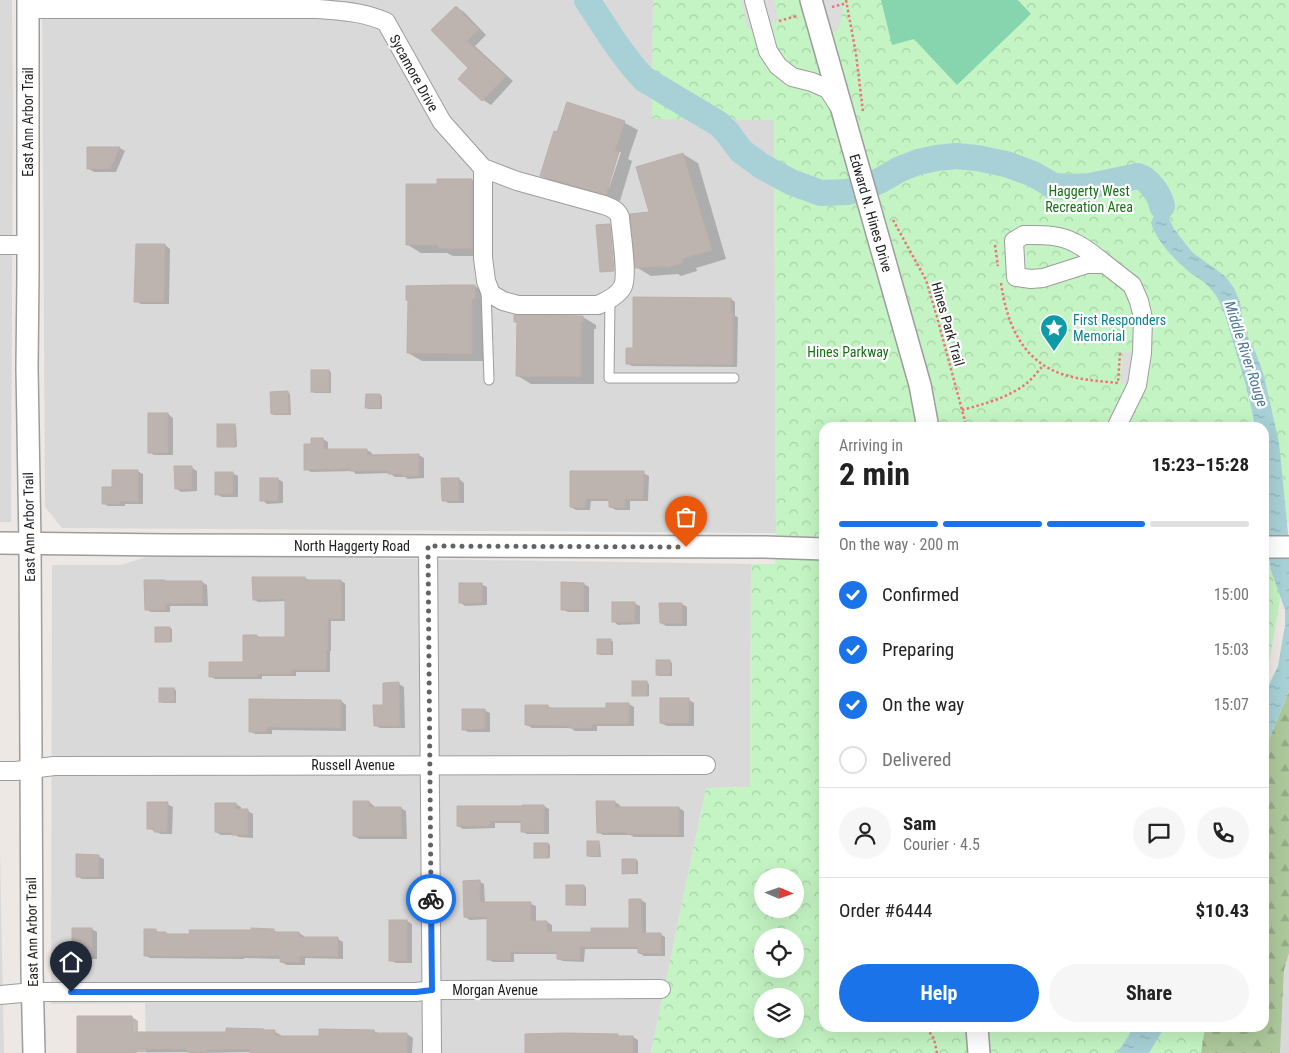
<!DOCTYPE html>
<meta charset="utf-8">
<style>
body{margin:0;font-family:"Roboto Condensed",sans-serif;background:#f6f6f6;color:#222;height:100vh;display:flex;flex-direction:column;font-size:19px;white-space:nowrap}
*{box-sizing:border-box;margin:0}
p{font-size:16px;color:#767676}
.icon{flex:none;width:28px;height:28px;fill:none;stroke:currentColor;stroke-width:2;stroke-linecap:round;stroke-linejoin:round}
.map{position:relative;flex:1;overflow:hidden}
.panel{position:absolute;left:819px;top:422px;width:450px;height:610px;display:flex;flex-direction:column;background:#fff;border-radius:15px;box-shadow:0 5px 20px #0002}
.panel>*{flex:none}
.needle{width:32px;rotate:92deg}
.controls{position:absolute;left:754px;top:868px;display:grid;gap:10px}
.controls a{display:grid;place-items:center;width:50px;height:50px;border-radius:50%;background:#fff;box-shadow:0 5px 20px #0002;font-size:25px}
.pin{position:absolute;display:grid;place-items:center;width:42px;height:42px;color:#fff;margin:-51px -21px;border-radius:50% 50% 50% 0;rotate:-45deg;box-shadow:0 0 5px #0007}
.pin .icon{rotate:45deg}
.courier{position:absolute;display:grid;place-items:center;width:50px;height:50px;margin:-25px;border:4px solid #1a73e8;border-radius:50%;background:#fff;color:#222;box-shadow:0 1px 6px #0007}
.headline em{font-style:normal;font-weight:700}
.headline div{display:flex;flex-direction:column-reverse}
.headline{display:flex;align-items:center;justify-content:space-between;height:85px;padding:0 20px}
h1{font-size:32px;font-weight:700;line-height:38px}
.bar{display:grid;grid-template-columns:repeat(4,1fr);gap:8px 5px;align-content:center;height:60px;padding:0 20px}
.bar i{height:6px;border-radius:4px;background:#e0e0e0}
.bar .on{background:#1a73e8}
.bar p{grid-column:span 4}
.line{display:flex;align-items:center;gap:12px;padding:0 20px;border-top:1px solid #e0e0e0}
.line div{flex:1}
.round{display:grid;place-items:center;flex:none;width:52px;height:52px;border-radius:26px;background:#f6f6f6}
ol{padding:0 20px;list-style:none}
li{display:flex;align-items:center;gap:15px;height:55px}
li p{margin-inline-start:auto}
li .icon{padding:5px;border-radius:50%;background:#1a73e8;color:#fff;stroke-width:4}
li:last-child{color:#767676}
li i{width:28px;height:28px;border:2px solid #e0e0e0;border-radius:50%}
.action{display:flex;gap:10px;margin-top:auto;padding:10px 20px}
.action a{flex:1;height:58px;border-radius:30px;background:#1a73e8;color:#fff;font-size:20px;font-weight:700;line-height:58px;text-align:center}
.action a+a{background:#f6f6f6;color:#222}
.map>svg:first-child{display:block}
</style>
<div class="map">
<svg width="1289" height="1053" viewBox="0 0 1289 1053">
<defs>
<pattern id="forest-firs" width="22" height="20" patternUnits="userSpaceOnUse" patternTransform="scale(1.25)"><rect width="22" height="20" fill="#adc89b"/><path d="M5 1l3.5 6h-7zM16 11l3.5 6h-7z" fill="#94ab85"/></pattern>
<pattern id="park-crowns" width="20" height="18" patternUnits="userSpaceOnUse" patternTransform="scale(1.25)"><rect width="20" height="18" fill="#c4f4c3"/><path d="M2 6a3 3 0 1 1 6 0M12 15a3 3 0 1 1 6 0" fill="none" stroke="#a8d1a7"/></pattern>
<pattern id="water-ripples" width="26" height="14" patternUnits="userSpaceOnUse" patternTransform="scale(1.25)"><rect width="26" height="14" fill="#a7d1d7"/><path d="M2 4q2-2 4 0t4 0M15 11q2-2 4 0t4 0" fill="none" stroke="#8fb3b8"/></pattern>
</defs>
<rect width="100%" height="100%" fill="#ede8e3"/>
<g fill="#dad9d9">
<polygon points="0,0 12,0 13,105 11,522 0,522"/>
<polygon points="42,0 653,0 652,119 774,119 776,533 62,528 45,507"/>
<polygon points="152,555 751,564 750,787 706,788 651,1053 146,1053 145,1003 51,1004 52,565 121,565"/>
<polygon points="0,848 4,1053 0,1053"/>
<polygon points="1289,953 1289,1053 1280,1053 1284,970"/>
</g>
<polygon fill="url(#forest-firs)" points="1289,691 1289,953 1284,970 1280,1053 1149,1053 1164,1028 1264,1028 1264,752"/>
<path fill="url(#park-crowns)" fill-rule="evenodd" d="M653 0H1289V523H1285V571L1264 691V428H824V1028H1205L1201 1053H651L706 788 750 787 751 564H775L776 533 774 120 652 119ZM762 876H795V909H762ZM762 936H795V969H762ZM762 996H795V1029H762Z"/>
<polygon fill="#87d5af" points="881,0 1018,0 1031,14 957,85 914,39 892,45"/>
<g fill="#dcdcdc">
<polygon points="741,0 774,0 779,21 748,29"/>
<polygon points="811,0 840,0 843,10 838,30 821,34"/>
<polygon points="1123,352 1142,353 1137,385 1121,384"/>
</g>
<g fill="url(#water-ripples)">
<path d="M1143 177H1156L1166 190 1169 218 1174 229 1192 252 1225 276 1234 288 1240 302 1244 330 1255 351 1264 376 1279 443 1289 543V691L1264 752V695L1278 666 1285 625V610L1271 570 1269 558V535L1264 496V428L1255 427C1250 397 1241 368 1232 339 1227 321 1222 300 1209 287 1203 280 1194 276 1188 271 1173 258 1157 241 1151 223L1157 208C1154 200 1151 196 1144 192Z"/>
<polygon points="1132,1028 1164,1028 1149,1053 1117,1053 1128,1037"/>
</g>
<g fill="#0003" fill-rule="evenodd">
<polygon points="456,7 464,12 486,35 475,46 513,81 491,105 483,100 460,79 469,68"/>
<path d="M568 104 625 123 638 130 628 159 632 161 620 201 554 183 541 175 558 133ZM618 152H621L609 188 606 187Z"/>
<polygon points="89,148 120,148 125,151 116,172 94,172 89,169"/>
<polygon points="683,154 698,163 726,259 696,268 697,271 681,276 678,274 651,276 636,267 651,213"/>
<polygon points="472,180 486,188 486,256 453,256 447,253 421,253 408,245 438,185 438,181"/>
<polygon points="611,226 612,226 616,271 615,271"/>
<polygon points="165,245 170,249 169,304 141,304 136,301"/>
<polygon points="475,286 488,294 485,361 422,361 408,353"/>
<polygon points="731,299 735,302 735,316 738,317 737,367 632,366 627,363 634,349"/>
<polygon points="583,317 596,325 596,329 594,329 594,384 531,384 518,376"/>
<polygon points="328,371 331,372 331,393 315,393 313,392"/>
<polygon points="288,392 290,394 291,415 274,415 272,413 272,393"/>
<polygon points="380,395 382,396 382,409 369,409 367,408"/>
<polygon points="168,414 173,418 173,455 154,455 149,452"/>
<polygon points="234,425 236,426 237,447 221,447 218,446"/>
<polygon points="323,439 328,442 328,451 367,450 372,453 372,456 419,455 424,458 424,478 408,479 405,477 395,477 389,473 356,474 353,471 311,472 306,469 312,445"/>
<polygon points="192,468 197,471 197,491 181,492 176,488"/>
<polygon points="137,471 143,474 143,504 125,504 125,506 108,506 103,503 113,488"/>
<polygon points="571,472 643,473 649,476 648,501 630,501 630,510 616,510 610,507 611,501 591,501 590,510 576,510 571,507"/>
<polygon points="232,473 238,476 238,497 222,497 216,494"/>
<polygon points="278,479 283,482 283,503 267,504 262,500"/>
<polygon points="459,479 464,483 464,503 448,503 443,500"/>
<polygon points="305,578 309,580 341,581 345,583 345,621 331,621 331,651 330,651 330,672 296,672 296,676 262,676 262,679 215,679 210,676 244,663 257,636 261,639 286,638 286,601 258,602 254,599 254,579"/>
<polygon points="202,582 207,585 208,606 170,606 170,612 151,612 146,609 168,583"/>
<polygon points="481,584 487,587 487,605 465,606 460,602"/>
<polygon points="584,584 589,587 589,612 568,612 562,609"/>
<polygon points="634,603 640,606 640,624 618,625 613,621"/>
<polygon points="682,604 687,607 687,626 666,626 661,623"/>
<polygon points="170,628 172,629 172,642 159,642 157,641"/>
<polygon points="611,640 613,642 613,655 600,655 598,653"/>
<polygon points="670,661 672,663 672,676 659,676 657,674"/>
<polygon points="646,682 649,684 649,696 636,696 633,695"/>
<polygon points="399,684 404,687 405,728 380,728 375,725 384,706"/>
<polygon points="174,689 176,690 176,703 163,703 161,702"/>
<polygon points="689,700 694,703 694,726 667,726 661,723"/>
<polygon points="341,701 346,705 346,731 272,730 272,734 255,734 250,731"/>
<polygon points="629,704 634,707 634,726 597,726 597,731 575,731 571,728 532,728 527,725 548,706 553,709 607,709"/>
<polygon points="484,710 490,713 490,732 468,732 463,729"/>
<polygon points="354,802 369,802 374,806 374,808 401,808 406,811 407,839 359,839 354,836"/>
<polygon points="615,802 620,805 620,808 679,808 684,811 684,837 634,837 630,835 603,835 598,832"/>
<polygon points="167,804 173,807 172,834 161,834 148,828"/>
<polygon points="236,804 241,807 241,810 248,811 253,814 253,838 239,837 235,835 221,835 216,832"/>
<polygon points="544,806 549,809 549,834 527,834 522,831 523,823 495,823 495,828 463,829 458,826 523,808"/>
<polygon points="598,842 600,844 601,857 591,857 588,856"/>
<polygon points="535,844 548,844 550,845 550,858 537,858 535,857"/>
<polygon points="98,856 104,859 104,879 82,879 77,876"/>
<polygon points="636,860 638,861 638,874 625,874 623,873"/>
<polygon points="480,882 484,884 485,903 531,904 536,906 536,922 547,922 552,925 552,933 593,933 630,930 641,900 646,903 646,934 660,934 665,937 665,956 644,956 639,953 639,949 585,949 584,962 563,961 558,959 558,954 514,954 514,962 493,962 488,959 489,919 470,920 465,917"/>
<polygon points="584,886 586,887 586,906 570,905 568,904"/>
<polygon points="407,921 412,924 412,963 396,963 390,960"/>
<polygon points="92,929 97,932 97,959 78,959 73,956"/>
<polygon points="145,930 156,931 161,933 166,933 169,935 273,930 279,933 299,933 304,936 304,938 338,939 343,942 343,959 305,958 305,965 287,965 281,962 281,959 244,958 244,959 150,958 145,955"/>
<polygon points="132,1017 138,1021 138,1033 275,1032 281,1035 281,1037 320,1037 374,1031 380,1034 407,1034 413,1038 412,1053 251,1053 251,1052 191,1053 189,1052 78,1053"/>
<polygon points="617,1035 621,1037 633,1037 638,1040 638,1053 526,1053"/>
</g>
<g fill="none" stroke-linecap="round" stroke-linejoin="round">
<path stroke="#a7d1d7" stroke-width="26" d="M587 0C605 27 622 56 644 79L719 124 727 132 741 151 763 167 791 182 821 193 847 192 864 188 881 180 900 169 918 162 937 158 956 156 977 158 1006 164 1033 174 1054 186 1069 187 1090 186 1138 176C1149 179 1160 195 1162 206"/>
</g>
<g fill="#bdb4b0" stroke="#bdaea7">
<polygon points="456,6 479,30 467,41 506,76 482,101 458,79 468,68 431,30"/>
<polygon points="567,102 625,121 615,151 619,152 606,195 540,176 554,131 557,132"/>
<polygon points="87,147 120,147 110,169 87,169"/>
<polygon points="683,153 712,250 682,259 683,263 666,268 665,266 635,268 630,214 649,212 636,167"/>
<polygon points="437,179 472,179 472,249 438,248 438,245 406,245 406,184 437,184"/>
<polygon points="610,224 614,271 600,272 596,225"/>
<polygon points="136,244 165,244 164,302 134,302"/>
<polygon points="449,285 475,285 475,299 472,299 472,354 407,353 408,300 406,300 406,286"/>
<polygon points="633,297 731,298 731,313 733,313 733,365 626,364 626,348 633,348"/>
<polygon points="514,315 583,316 583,322 581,322 581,377 516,376 517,322 514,322"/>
<rect x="311" y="370" width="18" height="22"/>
<polygon points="288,391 289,414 271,414 270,392"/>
<polygon points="366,394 380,394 380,408 365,408"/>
<rect x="148" y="413" width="20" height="40"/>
<rect x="217" y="424" width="18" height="23"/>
<polygon points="311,438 323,438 324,449 367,449 367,455 419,454 419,476 402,476 402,474 388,474 388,471 350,471 350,469 304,470 304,444 311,444"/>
<polygon points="174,466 192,466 192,489 175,489"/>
<polygon points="112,470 138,470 138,502 120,501 120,504 102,504 102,487 112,487"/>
<polygon points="570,471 644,471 643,499 625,499 625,508 609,507 609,499 586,499 585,508 570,507"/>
<polygon points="215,472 233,472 233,494 215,495"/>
<rect x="260" y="478" width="18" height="23"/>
<polygon points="441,478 459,478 459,501 442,501"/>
<polygon points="252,577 305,577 305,580 341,580 342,619 328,619 328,650 326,650 326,670 292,670 292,674 258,674 258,677 209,677 209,662 243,662 243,635 257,635 257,637 285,637 285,599 253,600"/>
<polygon points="144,580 165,580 165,581 202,581 203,603 165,604 165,610 145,610"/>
<polygon points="561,582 584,583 584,610 561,610"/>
<rect x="459" y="583" width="23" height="20"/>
<rect x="612" y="602" width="23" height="20"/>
<polygon points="659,603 682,603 682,624 660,623"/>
<rect x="155" y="627" width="15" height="15"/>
<rect x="597" y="639" width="14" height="15"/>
<rect x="656" y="660" width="14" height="15"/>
<rect x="632" y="681" width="15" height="15"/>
<polygon points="399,682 400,726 374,726 373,705 383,705 383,683"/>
<rect x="159" y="688" width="15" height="14"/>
<rect x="660" y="698" width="29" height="25"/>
<polygon points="249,699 341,700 341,728 267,727 267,732 249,732"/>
<polygon points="606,703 629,703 629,724 592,724 592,728 569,728 569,726 525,725 525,705 548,705 548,708 606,708"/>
<polygon points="462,709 485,709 485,729 462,730"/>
<polygon points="353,801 369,801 369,807 401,807 402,836 353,836"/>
<polygon points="596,801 615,801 615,807 679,807 679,835 627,834 627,832 597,833"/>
<polygon points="147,802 168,802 167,832 154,832 154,829 147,829"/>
<polygon points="215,803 236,803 236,809 248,809 248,835 232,835 232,833 215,832"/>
<polygon points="522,805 544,805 544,832 521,832 521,821 490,821 490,826 457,826 457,806 522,806"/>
<rect x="587" y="841" width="12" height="15"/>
<rect x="534" y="843" width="14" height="15"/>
<polygon points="76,854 99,855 99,877 76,877"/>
<polygon points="622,859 636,859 636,873 622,874"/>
<polygon points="480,880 480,902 531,902 531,921 547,921 547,932 591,932 591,928 629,928 629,899 641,899 642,933 661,933 661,954 638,953 638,947 580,947 580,960 557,959 557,952 510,952 510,960 487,960 487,917 464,917 463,881"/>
<rect x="566" y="885" width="18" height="20"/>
<rect x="389" y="920" width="18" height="41"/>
<rect x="72" y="928" width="20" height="29"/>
<polygon points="251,928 274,929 274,932 299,932 299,937 338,937 338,957 300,956 300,962 280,962 280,956 239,956 239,957 144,956 144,929 156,929 156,932 166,932 166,934 190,934 189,930 251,930"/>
<polygon points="77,1016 132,1016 132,1032 226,1032 226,1028 264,1029 264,1030 275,1030 275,1036 319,1036 319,1029 374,1030 374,1033 407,1033 407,1053 250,1053 250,1049 207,1050 207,1052 187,1052 187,1049 136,1049 136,1053 77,1053"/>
<polygon points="564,1033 618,1034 618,1036 633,1036 633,1053 525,1053 525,1034"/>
</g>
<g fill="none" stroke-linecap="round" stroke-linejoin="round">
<g stroke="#9d9d9d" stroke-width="11">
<g id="service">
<polyline points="486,289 489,380"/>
<polyline points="610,300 609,378 734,378"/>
</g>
</g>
<g stroke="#9d9d9d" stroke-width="20">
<g id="minor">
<polyline points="754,0 768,51 778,66 792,77 812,82 828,89 839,106"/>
<path d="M28 9H318C342 11 365 12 386 22L442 122 483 168 517 181 604 205C612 208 617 210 620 217 621 232 628 274 623 286 619 295 607 301 598 305H518L503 301 491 294 486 281 483 258V168"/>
<path d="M1024 235C1041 235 1059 234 1075 243 1086 248 1096 257 1105 264H1087L1043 278 1031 279 1016 277 1014 241Z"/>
<polyline points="0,245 28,245"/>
<polyline points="1105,264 1132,285 1139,301 1143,318 1142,353 1137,385 1116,428"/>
<polyline points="428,547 432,1053"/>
<polyline points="0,771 16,771 54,766 706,765"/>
<polyline points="0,995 33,992 416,992 432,990 661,989"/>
</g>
</g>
<g stroke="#9d9d9d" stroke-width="24">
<g id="tertiary">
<polyline points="28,0 28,274 27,368 30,544 32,973 34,1053"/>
<polyline points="811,0 920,385 928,428"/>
<polyline points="0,543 168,545 765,547 824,549"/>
<polyline points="1264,547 1289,547"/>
<polyline points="977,1028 979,1053"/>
</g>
</g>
<g stroke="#ed7475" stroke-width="2.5" stroke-dasharray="2.5 2.5" stroke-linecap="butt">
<polyline points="846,0 856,54 863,112"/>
<polyline points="832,7 847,3"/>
<polyline points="779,21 797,16"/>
<polyline points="893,220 926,280 937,317 965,421 965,428"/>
<polyline points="995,245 998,266"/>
<path d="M1001 283C1007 324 1022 362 1065 375 1081 380 1100 381 1118 383L1120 353"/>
<path d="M962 410C984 404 1008 398 1027 383 1033 378 1038 371 1043 366"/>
<polyline points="927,1028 934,1039 937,1053"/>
</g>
<use href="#service" stroke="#fff" stroke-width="9"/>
<use href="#minor" stroke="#fff" stroke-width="18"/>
<use href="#tertiary" stroke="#fff" stroke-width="21"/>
</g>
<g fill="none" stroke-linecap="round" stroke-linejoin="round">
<polyline stroke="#656362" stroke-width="5" stroke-dasharray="0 9" points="431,899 428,546 686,547"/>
<polyline stroke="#1a73e8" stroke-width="6" points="71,992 416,992 432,990 431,899"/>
</g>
<defs>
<g id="sight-pin" transform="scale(1.4375)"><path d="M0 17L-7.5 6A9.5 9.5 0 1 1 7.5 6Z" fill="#0f9aa8" stroke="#fff"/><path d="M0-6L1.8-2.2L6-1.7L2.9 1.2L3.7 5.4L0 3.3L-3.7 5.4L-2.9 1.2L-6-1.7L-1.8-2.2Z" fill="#fff"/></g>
</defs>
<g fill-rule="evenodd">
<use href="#sight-pin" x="1054" y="328"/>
</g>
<g text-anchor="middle" stroke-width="4.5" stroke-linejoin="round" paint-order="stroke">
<g font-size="14" fill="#1c1c1c" stroke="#fff">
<text transform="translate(414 73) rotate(61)" y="5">Sycamore Drive</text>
<text transform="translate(28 122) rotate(-90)" y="5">East Ann Arbor Trail</text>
<text transform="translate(871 213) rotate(74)" y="5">Edward N. Hines Drive</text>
<text transform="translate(948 324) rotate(74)" y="5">Hines Park Trail</text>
<text transform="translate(29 527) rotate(-91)" y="5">East Ann Arbor Trail</text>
<text x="352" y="551">North Haggerty Road</text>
<text x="353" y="770">Russell Avenue</text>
<text transform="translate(32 932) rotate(-91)" y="5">East Ann Arbor Trail</text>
<text x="495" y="995">Morgan Avenue</text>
</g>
<g font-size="14" fill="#177015" stroke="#fff">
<text x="1089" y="196">Haggerty West<tspan x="1089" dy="16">Recreation Area</tspan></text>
<text x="848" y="357">Hines Parkway</text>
</g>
<g font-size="14" fill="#0d838f" stroke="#fff" text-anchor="start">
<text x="1073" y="325">First Responders<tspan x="1073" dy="16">Memorial</tspan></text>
</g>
<g font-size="15" font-style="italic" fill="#4c7894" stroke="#fff">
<text transform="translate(1246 354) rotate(72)" y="5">Middle River Rouge</text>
</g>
</g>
</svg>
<div class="controls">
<a><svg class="needle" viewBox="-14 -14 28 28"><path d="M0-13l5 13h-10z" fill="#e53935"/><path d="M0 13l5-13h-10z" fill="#767676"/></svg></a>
<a><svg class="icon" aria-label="locate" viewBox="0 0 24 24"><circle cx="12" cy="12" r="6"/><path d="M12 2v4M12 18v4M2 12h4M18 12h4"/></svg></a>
<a><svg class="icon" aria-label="layers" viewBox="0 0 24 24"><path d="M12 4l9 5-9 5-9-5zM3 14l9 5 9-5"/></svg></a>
</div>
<div class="pin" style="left:686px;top:547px;background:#ea580c"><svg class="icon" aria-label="bag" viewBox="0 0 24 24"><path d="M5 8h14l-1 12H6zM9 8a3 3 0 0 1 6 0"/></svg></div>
<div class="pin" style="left:71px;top:992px;background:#1f2937"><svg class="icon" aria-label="home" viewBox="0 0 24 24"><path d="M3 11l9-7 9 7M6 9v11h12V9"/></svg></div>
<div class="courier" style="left:431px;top:899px"><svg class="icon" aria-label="bike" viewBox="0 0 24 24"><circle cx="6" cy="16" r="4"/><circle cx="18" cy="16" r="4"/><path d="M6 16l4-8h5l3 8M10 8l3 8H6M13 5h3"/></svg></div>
<section class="panel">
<div class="headline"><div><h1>2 min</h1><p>Arriving in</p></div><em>15:23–15:28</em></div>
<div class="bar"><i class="on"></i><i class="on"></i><i class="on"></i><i></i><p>On the way · 200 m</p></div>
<ol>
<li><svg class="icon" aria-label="check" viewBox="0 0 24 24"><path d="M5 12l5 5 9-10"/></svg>Confirmed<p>15:00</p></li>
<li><svg class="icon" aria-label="check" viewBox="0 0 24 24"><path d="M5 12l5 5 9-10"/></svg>Preparing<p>15:03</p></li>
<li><svg class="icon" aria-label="check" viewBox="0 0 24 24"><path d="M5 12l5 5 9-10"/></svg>On the way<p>15:07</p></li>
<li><i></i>Delivered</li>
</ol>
<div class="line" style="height:90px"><a class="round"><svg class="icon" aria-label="person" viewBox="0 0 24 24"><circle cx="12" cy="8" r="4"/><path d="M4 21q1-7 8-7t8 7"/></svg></a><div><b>Sam</b><p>Courier · 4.5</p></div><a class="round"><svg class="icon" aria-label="chat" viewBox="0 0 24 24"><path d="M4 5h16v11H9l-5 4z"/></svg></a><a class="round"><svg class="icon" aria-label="phone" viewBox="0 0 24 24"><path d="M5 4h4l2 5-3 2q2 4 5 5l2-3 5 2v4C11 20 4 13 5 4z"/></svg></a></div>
<div class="line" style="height:65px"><div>Order #6444</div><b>$10.43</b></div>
<div class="action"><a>Help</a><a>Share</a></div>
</section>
</div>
